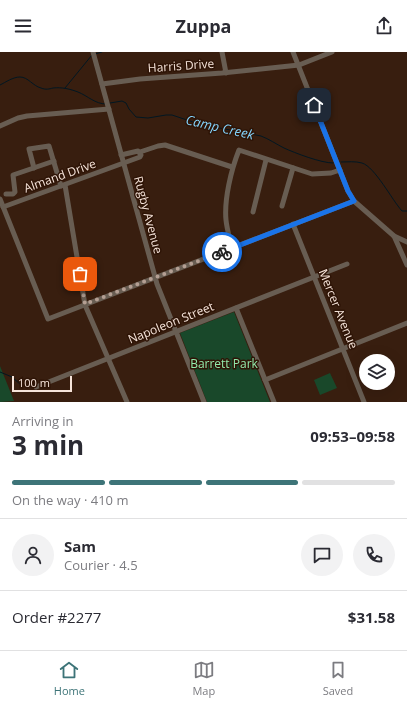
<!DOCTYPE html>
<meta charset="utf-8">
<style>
body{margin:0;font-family:"Open Sans",sans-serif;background:#f2f2f3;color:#2b2b33;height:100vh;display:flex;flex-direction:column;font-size:15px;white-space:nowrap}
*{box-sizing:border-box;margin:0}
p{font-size:13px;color:#7c7c81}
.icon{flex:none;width:22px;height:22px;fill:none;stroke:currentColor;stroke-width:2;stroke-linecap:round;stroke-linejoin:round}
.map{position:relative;height:350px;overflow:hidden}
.details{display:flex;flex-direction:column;background:#fff;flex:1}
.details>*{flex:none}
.buttons{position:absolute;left:359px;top:302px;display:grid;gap:8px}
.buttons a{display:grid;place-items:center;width:36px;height:36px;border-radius:50%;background:#fff;box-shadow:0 4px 16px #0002;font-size:20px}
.scale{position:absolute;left:12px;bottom:10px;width:60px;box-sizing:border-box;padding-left:4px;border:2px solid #f6e4da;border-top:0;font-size:11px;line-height:14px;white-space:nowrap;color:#f6e4da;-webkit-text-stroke:3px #2e1406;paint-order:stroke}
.pin{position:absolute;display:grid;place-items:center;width:34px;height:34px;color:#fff;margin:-17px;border-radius:8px;box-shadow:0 2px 6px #0006}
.courier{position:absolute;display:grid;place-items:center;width:40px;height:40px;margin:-20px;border:3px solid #1a73e8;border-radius:50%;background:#fff;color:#222;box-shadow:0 1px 5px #0007}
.headline em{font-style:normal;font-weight:700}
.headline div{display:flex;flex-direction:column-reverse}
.headline{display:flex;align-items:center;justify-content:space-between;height:68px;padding:0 12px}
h1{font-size:26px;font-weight:700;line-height:30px}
.bar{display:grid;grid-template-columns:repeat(4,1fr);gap:6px 4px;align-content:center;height:48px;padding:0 12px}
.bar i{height:5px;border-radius:3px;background:#e1e1e2}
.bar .on{background:#3d7478}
.bar p{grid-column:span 4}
.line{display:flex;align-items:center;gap:10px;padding:0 12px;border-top:1px solid #e1e1e2}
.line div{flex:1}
.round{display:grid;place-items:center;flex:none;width:42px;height:42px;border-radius:21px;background:#f2f2f3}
header{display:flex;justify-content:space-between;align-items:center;height:52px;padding:0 12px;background:#fff;font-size:18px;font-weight:700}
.menu{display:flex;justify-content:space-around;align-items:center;height:56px;border-top:1px solid #e1e1e2;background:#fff;font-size:11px;color:#7c7c81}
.menu a{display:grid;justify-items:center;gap:2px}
.menu .on{color:#3d7478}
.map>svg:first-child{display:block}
</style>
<header><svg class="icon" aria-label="menu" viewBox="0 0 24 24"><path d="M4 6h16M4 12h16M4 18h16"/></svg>Zuppa<svg class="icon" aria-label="share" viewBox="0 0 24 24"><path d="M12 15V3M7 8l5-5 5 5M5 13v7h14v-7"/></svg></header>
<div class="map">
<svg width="407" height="350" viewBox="0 0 407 350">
<rect width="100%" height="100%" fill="#381e0f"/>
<g fill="#19482a">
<polygon points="234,260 270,350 207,350 180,281"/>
<polygon points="0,314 14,349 0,350"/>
<polygon points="330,321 337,336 320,343 314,328"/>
</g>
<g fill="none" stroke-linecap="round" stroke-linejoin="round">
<g stroke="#011722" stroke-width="1">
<polyline points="95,2 102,0"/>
<path d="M0 33C6 30 13 25 20 25 28 25 33 34 41 36 46 38 49 37 53 36 62 35 70 37 78 40 88 44 95 52 106 52"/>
<polyline points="65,36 92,3"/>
<path d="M110 51 122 49 126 51 129 57 136 65 148 66 166 63H172L199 72 261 84C269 87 276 92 284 96 295 101 321 111 333 111"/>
<path d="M341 110C348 110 355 109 362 111 375 115 392 148 402 159H407"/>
<polyline points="0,320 12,325 21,333"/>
</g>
<g stroke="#685d52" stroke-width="5">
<polyline points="93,0 157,232 204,350"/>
<polyline points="222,0 226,21"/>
<polyline points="293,0 348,139 354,149 394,184 407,213"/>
<polyline points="102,32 140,27 222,21 299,13 332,0"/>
<polyline points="0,74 18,66 27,64 109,57"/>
<polyline points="140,100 158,94 165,93 232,115"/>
<polyline points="34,116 29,97 49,94 61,134"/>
<polyline points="65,133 85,253 127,350"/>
<polyline points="6,142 13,142 15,140 13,123 54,109"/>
<polyline points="0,147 48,267 354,149"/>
<polyline points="282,154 293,116"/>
<polyline points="3,155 140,105 141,103 138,99 121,103"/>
<polyline points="253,160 266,108"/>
<polyline points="293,172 364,350"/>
<polyline points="394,184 407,190"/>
<path d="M232 196C230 187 227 178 226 168 224 148 231 118 239 98L312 122 331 121 340 118"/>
<polyline points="236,256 274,350"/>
<polyline points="265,328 407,271"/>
<polyline points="36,335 347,212"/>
</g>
</g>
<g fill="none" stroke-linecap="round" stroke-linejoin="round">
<polyline stroke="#b49f93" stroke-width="4" stroke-dasharray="0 7.2" points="80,222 85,252 222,200"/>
<polyline stroke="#1a73e8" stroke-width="5" points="222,200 354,149 348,139 314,53"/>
</g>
<g text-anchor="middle" stroke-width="3" stroke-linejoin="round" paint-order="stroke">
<g font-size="12" fill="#f6e4da" stroke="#2e1406">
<text transform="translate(181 14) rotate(-4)" y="4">Harris Drive</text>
<text transform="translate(60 124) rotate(-20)" y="4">Almand Drive</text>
<text transform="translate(148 163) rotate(75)" y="4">Rugby Avenue</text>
<text transform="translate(338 257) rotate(68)" y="4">Mercer Avenue</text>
<text transform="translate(171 271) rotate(-22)" y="4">Napoleon Street</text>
</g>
<g font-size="12" fill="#92eaac" stroke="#2e1406">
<text x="224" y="316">Barrett Park</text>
</g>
<g font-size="13" font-style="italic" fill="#85d6ff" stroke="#2e1406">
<text transform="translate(220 75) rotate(13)" y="5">Camp Creek</text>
</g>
</g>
</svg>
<div class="buttons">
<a><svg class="icon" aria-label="layers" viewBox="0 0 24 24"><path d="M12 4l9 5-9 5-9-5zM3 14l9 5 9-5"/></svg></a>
</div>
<div class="scale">100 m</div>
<div class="pin" style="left:80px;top:222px;background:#ea580c"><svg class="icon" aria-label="bag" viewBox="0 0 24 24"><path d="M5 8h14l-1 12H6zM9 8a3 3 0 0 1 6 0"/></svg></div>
<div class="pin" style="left:314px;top:53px;background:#1f2937"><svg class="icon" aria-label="home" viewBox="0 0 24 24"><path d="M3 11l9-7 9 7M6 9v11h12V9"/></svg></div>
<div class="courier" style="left:222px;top:200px"><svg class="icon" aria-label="bike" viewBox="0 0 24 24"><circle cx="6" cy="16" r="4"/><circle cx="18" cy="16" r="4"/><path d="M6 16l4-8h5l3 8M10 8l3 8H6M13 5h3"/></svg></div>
</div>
<section class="details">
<div class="headline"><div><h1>3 min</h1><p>Arriving in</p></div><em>09:53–09:58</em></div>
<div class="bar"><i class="on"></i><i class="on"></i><i class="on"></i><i></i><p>On the way · 410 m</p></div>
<div class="line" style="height:72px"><a class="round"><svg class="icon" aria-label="person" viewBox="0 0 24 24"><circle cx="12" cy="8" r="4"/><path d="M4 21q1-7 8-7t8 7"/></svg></a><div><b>Sam</b><p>Courier · 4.5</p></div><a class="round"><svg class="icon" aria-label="chat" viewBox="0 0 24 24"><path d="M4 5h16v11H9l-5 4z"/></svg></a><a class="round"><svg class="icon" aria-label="phone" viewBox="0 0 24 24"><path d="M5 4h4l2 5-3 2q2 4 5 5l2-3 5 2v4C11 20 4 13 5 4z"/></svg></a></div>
<div class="line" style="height:52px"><div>Order #2277</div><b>$31.58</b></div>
</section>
<nav class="menu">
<a class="on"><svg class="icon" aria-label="home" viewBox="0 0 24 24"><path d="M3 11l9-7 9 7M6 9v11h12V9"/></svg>Home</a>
<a><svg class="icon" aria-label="map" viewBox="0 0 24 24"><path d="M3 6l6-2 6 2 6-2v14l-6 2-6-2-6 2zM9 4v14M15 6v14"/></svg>Map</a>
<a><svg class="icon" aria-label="saved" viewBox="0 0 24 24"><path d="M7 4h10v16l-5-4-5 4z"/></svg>Saved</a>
</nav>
